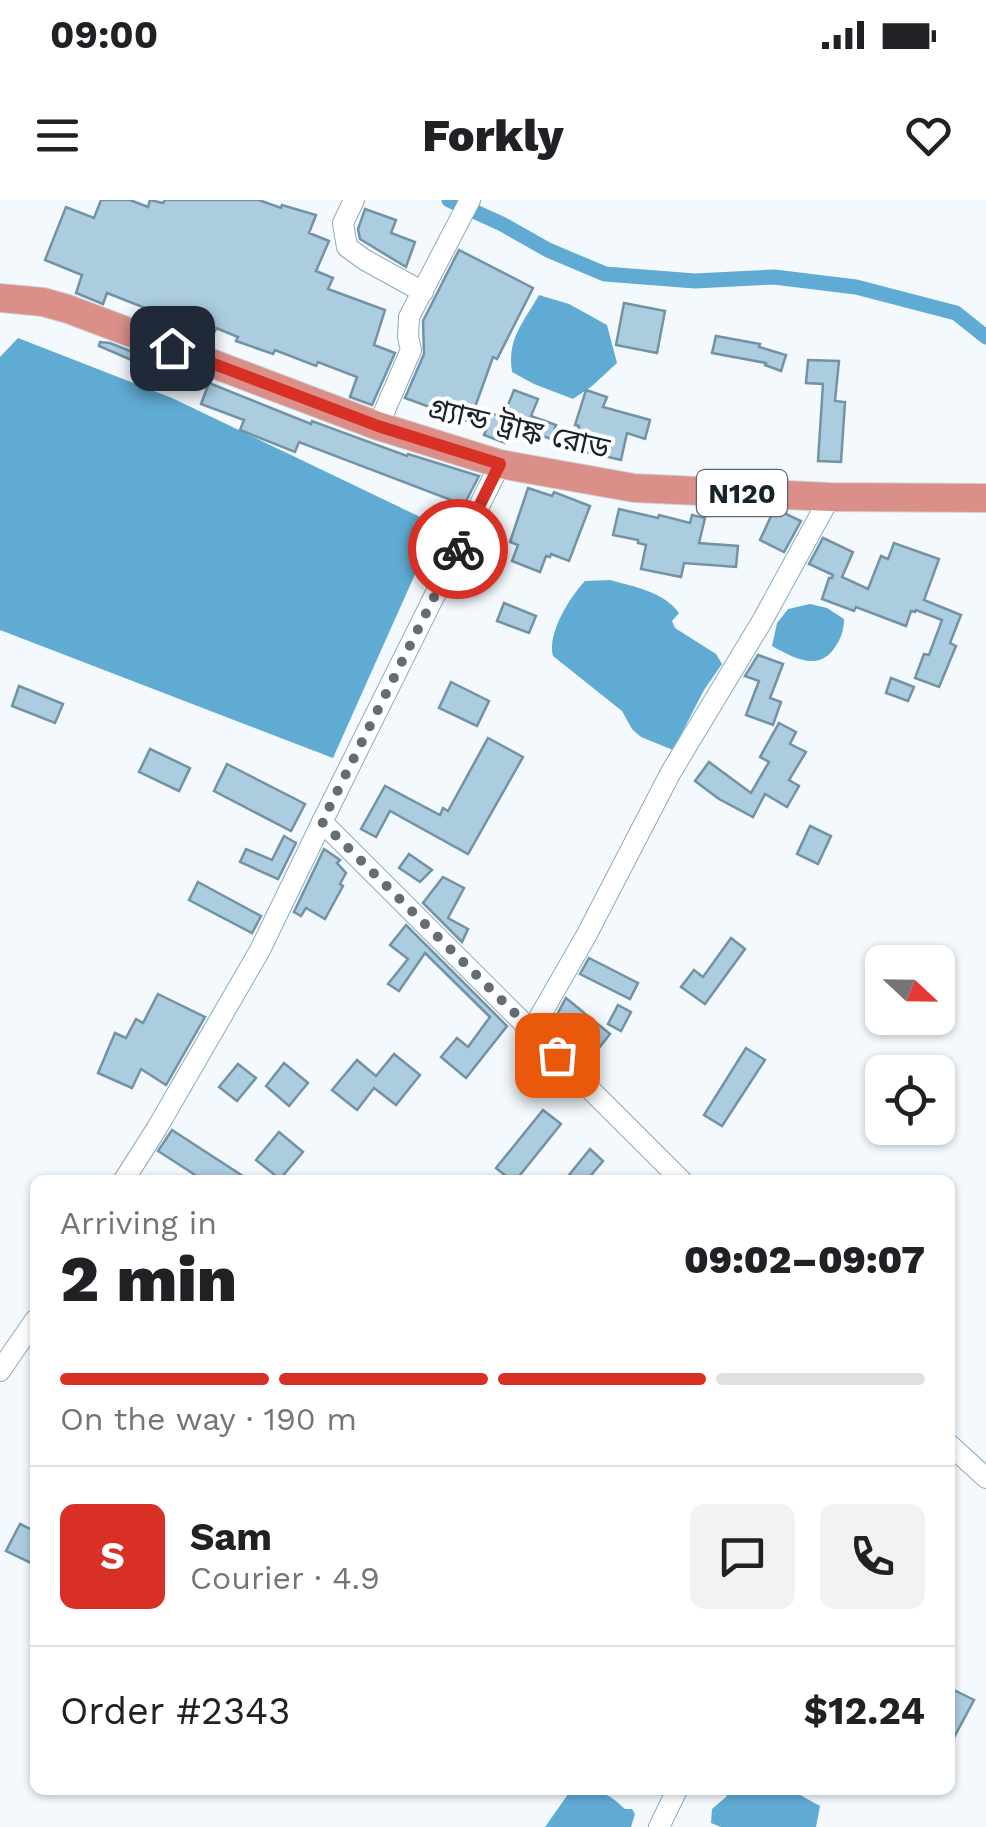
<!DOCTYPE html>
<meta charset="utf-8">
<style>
body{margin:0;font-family:"Work Sans","Noto Sans Bengali",sans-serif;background:#f2f2f2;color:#202124;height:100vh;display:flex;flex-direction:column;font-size:38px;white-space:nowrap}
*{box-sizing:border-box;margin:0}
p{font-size:32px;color:#757577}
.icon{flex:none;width:55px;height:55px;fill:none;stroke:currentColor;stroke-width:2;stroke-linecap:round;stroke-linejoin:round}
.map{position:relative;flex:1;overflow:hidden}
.details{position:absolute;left:30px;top:975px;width:925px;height:620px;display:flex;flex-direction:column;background:#fff;border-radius:15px;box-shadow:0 2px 8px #0004}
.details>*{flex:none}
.needle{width:65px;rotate:112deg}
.buttons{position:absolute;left:865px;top:745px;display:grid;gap:20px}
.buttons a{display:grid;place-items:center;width:90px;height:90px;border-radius:15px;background:#fff;box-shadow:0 2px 8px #0004;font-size:50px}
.pin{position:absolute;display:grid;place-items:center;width:85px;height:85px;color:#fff;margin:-42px;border-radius:20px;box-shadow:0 5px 15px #0006}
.courier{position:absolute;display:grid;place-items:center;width:100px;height:100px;margin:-50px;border:8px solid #d93025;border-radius:50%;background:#fff;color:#222;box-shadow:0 2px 12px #0007}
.headline em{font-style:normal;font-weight:800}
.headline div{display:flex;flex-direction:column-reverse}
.headline{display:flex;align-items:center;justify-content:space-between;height:170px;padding:0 30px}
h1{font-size:65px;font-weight:800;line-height:75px}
.bar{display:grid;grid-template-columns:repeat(4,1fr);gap:15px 10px;align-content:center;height:120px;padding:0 30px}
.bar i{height:12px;border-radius:8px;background:#e0e0e0}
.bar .current{background:#d93025}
.bar p{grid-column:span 4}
.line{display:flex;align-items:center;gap:25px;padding:0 30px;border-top:2px solid #e0e0e0}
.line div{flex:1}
.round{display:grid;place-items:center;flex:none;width:105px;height:105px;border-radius:15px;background:#f2f2f2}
.status{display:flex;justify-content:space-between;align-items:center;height:70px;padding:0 50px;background:#fff;direction:ltr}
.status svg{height:28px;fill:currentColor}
header{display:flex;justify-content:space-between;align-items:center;height:130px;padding:0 30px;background:#fff;font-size:45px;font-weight:800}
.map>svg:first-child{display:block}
</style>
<div class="status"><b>09:00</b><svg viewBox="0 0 49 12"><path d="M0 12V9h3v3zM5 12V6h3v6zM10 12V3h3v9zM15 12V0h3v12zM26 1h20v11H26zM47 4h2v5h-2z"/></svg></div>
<header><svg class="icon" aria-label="menu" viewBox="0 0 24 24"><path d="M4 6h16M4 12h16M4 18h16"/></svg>Forkly<svg class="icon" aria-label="heart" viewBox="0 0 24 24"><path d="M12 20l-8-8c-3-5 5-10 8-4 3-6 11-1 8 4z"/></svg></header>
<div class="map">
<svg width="986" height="1627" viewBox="0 0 986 1627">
<rect width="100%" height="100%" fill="#f3f9fd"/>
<g fill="#60abd3">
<path d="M539 95 569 104 607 125 617 163 592 186 573 199 534 184 512 172C507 139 523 123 539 95Z"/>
<polygon points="18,138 172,198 437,325 333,558 0,430 0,157"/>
<path d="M610 380C634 387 663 391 679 413L672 421 675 428 716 454 722 464 704 490 673 550 641 537 632 529 622 511 553 456C547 433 570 397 585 381Z"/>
<path d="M810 404 827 408 844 419C844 431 840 441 833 450 816 472 791 456 772 446L777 423 788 409Z"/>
<path d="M571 1590C598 1590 605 1590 625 1609H632L635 1614 631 1627H545Z"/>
<polygon points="730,1590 791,1590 820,1606 816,1627 721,1627 711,1623 712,1609 726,1597"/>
</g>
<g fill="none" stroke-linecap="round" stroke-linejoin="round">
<polyline stroke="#60abd3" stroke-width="15" points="449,0 502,24 548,50 605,74 695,81 774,77 856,87 956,113 986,137"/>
</g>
<g fill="#accde0" stroke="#7392a4" stroke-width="2.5">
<polygon points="101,0 130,0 148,7 150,0 163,3 165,0 259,0 281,8 282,5 316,15 309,33 329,41 316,71 333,78 328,89 385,110 374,145 395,153 372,205 350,197 357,177 318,162 316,166 275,150 273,154 236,141 238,137 216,128 215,131 203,126 201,130 107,93 103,104 76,93 82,75 45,60 66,7 94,18"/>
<polygon points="365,9 396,20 391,33 415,42 406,67 360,39 358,29"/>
<polygon points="459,50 533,88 497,159 493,157 475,207 501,217 504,215 514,190 538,199 531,216 556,225 551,239 527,231 525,236 510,231 505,243 484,235 487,228 405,198 424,154 423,121"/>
<polygon points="624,103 665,111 657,153 616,145"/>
<polygon points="716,136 760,144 759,147 786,155 781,171 765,165 766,163 712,153"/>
<polygon points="100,142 110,143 163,164 159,172 99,146"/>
<polygon points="808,160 839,161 835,201 845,202 841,262 818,261 823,184 806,183"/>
<polygon points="209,183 311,224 312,221 407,256 408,254 479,276 464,305 299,242 295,252 240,230 244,220 201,204"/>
<polygon points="586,190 607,197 603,207 650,220 645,239 627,233 621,260 574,249 579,226 575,225"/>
<polygon points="528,288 552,296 554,292 590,306 569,361 551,354 550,357 546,356 540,372 512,361 518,345 510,342"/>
<polygon points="619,309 658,318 659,315 690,323 692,315 705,318 699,343 738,346 736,367 684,363 681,377 641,369 646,345 638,343 638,340 613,335"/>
<polygon points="773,312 782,312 801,321 784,352 760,340"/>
<polygon points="823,338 853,352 842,377 868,389 881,356 888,359 894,343 939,359 924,400 961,415 950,443 956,446 939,487 915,478 924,454 929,455 942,420 916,410 915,412 911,411 906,426 856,407 854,411 822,399 829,378 832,378 833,375 809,364"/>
<polygon points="504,403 536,416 529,433 497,421"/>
<polygon points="758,455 783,464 770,498 781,502 773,525 746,515 759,481 745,476"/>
<polygon points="891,478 914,487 908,501 886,493"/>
<polygon points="451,482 489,501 477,526 439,508"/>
<polygon points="19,486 63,504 55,523 12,506"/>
<polygon points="779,523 796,532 790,544 806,552 789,580 799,586 787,607 765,594 753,617 719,599 695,581 709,562 751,593 769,562 760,557"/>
<polygon points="488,538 523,557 468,654 390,611 376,637 361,629 385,586 440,615 443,608 448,611"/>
<polygon points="150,549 190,568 179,591 139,572"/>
<polygon points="227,564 305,604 291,631 214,591"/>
<polygon points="810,626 831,636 818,664 797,654"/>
<polygon points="284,636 296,643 278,679 240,662 246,649 272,660"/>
<polygon points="324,649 340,660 337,663 346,673 340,684 343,686 325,719 306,708 301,716 294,712"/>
<polygon points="409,654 432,670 420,682 399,668"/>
<polygon points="443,677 464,688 448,718 468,729 462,742 423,703"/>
<polygon points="198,682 261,716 252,733 189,700"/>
<polygon points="406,725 507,826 466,878 441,857 457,838 468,847 490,817 425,753 399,791 388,784 408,759 390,745"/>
<polygon points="731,738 745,749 705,804 681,787 694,770 703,777"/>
<polygon points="589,758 638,783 630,799 580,774"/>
<polygon points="158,794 205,817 166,885 141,869 132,888 98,873 115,833 126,838 136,819 143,823"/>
<polygon points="566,798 610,834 595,853 554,820"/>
<polygon points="618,805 631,812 621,831 608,824"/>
<polygon points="746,848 765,860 722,926 704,915"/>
<polygon points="394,854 420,875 396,905 374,888 357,910 332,890 357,860 376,876"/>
<polygon points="284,863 308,883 289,906 266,886"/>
<polygon points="238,864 256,878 237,901 219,887"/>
<polygon points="543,910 561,924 516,980 511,980 496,968"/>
<polygon points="172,930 249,980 203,980 158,951"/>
<polygon points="279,932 303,952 280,979 256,960"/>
<polygon points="590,949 603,961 587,980 565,980"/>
<polygon points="20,1324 35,1331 35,1365 6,1351"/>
<polygon points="950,1488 974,1500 950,1545"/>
</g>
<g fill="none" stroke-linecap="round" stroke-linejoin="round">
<g stroke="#8cacbe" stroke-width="22">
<g id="minor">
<polyline points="354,0 343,23 347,47 365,60 423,92"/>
<polyline points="378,226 411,150 408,137 409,117 470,0"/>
<polyline points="500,264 322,622 681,980"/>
<polyline points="532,830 586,736 671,572 761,423 830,297"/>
<polyline points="124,980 157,928 260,750 322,622"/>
<polyline points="0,1171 35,1120"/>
<polyline points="950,1245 986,1278"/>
<polyline points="659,1627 677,1590"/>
</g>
</g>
<g stroke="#d0d3d4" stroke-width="30">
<polyline id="highway" points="0,98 43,102 68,109 378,226 500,264 634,288 830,297 986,298"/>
</g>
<use href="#minor" stroke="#fff" stroke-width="20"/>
<use href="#highway" stroke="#db8f89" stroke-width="28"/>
</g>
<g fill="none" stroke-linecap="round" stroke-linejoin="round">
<polyline stroke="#636e74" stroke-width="10" stroke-dasharray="0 18" points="458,349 322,622 557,855"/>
<polyline stroke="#d93025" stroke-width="12" points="172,148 378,226 500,264 458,349"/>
</g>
<g text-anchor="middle" stroke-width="8" stroke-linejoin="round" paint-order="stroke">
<rect fill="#fff" stroke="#5c656a" stroke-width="2.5" x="697" y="270" width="90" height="46" rx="8"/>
<g font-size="28" font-weight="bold" fill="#16232a">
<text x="742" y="303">N120</text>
</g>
<g font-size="30" fill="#16232a" stroke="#fff">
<text transform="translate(519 228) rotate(13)" y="10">গ্র্যান্ড ট্রাঙ্ক রোড</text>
</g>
</g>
</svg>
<div class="buttons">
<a><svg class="needle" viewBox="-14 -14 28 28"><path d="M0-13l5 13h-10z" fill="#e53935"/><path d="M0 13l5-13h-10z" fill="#757577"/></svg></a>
<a><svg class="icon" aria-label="locate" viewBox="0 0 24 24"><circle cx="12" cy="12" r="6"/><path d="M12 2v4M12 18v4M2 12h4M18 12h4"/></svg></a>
</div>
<div class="pin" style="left:557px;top:855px;background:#ea580c"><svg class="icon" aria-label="bag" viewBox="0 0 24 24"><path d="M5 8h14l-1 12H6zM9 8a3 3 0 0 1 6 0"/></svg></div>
<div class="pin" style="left:172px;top:148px;background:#1f2937"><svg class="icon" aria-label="home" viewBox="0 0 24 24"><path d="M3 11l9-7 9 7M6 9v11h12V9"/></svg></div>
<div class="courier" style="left:458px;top:349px"><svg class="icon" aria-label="bike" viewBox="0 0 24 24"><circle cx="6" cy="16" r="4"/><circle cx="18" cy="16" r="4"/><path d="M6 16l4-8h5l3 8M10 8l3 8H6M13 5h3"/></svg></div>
<section class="details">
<div class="headline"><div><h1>2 min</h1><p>Arriving in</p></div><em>09:02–09:07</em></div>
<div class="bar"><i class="current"></i><i class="current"></i><i class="current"></i><i></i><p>On the way · 190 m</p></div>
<div class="line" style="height:180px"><b class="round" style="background:#d93025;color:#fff">S</b><div><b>Sam</b><p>Courier · 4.9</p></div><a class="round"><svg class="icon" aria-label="chat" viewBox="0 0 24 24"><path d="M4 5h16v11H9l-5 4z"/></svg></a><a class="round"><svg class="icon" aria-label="phone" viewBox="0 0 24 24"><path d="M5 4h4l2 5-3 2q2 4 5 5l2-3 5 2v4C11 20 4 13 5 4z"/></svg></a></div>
<div class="line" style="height:130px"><div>Order #2343</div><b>$12.24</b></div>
</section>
</div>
